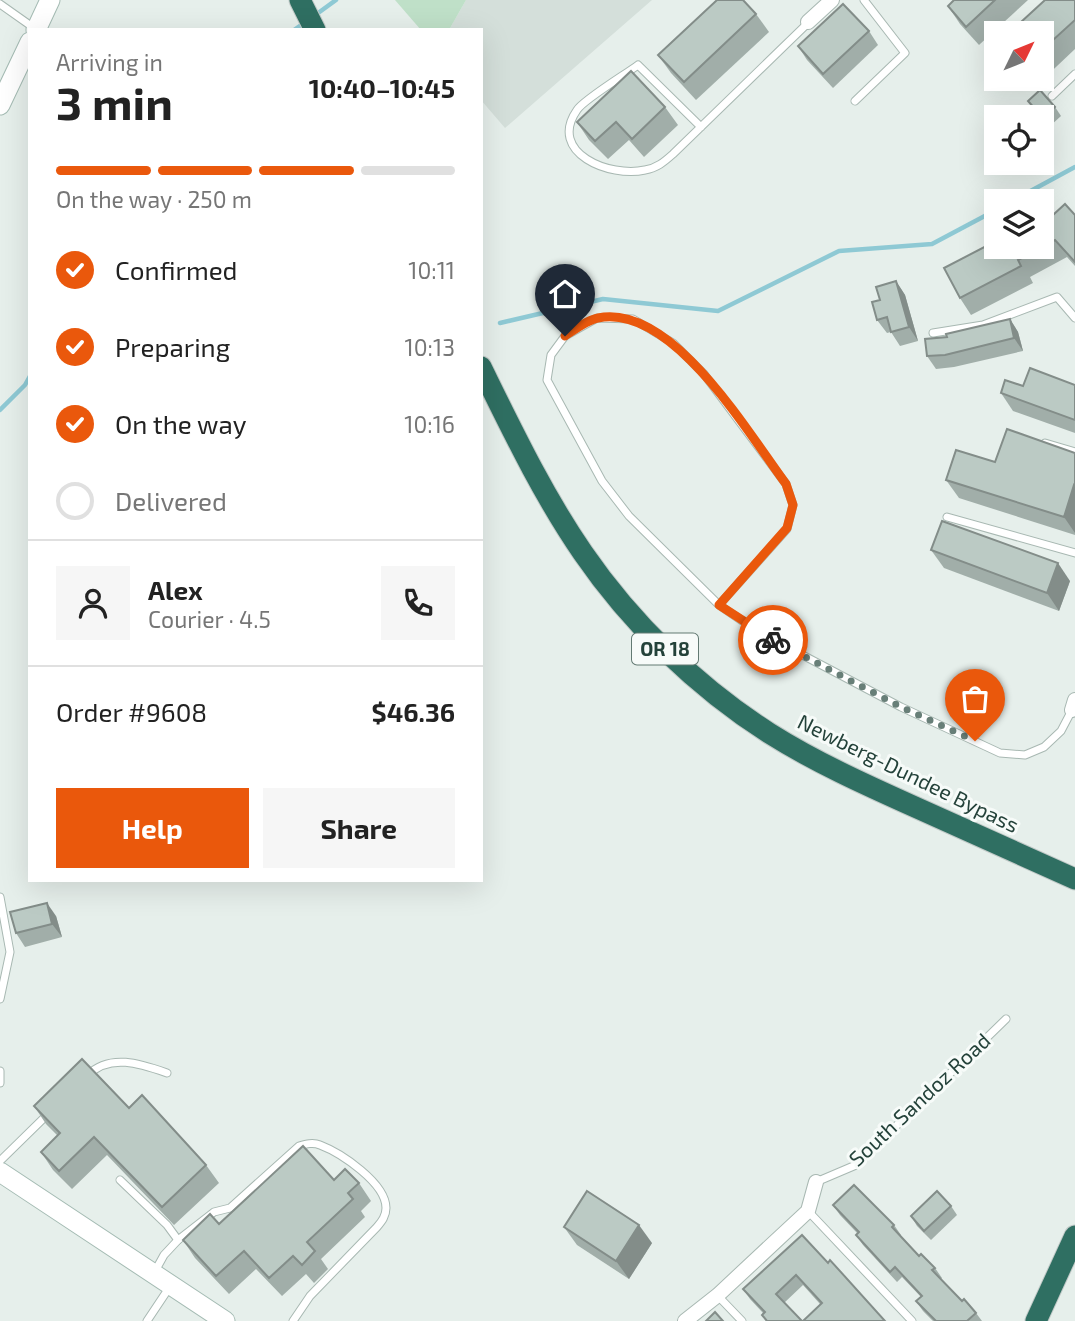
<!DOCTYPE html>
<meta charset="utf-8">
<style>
body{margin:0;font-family:"Exo 2",sans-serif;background:#f6f6f6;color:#222;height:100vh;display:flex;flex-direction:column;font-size:26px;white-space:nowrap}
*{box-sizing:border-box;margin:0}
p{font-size:23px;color:#767676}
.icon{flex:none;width:38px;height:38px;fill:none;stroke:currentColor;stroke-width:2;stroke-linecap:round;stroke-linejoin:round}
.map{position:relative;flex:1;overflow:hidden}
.panel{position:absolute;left:28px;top:28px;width:455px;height:854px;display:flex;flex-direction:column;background:#fff;border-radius:0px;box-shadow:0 7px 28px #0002}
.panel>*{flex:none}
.needle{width:46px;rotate:47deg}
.tools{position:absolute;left:984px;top:21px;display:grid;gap:14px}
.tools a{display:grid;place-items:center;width:70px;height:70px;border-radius:0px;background:#fff;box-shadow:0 7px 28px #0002;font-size:35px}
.pin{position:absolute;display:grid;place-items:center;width:60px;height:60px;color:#fff;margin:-72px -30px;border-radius:50% 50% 50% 0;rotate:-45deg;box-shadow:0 0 7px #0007}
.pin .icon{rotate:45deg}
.courier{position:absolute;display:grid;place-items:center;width:70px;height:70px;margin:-35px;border:5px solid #ea580c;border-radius:50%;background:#fff;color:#222;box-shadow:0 2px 9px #0007}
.headline em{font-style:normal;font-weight:700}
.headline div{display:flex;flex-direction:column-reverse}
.headline{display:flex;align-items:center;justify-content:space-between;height:119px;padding:0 28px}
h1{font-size:46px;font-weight:700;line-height:52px}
.bar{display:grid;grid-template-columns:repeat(4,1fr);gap:10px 7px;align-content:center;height:84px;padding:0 28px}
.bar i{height:9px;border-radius:5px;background:#e0e0e0}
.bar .on{background:#ea580c}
.bar p{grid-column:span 4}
.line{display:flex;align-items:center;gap:18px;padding:0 28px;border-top:2px solid #e0e0e0}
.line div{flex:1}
.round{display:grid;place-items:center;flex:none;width:74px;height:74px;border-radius:0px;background:#f6f6f6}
ol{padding:0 28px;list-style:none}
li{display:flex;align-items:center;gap:21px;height:77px}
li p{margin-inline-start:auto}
li .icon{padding:7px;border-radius:50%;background:#ea580c;color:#fff;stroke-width:4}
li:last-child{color:#767676}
li i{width:38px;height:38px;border:4px solid #e0e0e0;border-radius:50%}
.primary-button{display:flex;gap:14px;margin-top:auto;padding:14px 28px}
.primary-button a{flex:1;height:80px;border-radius:0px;background:#ea580c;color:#fff;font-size:28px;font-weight:700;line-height:80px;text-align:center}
.primary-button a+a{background:#f6f6f6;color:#222}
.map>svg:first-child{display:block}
</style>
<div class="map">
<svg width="1075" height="1321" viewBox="0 0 1075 1321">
<rect width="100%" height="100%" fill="#e6efeb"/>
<polygon fill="#d4dfda" points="466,0 652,0 505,128 481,100 481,30 449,30"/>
<polygon fill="#bfe0c8" points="395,0 466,0 449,30 421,30"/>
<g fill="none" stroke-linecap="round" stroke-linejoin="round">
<g stroke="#8ec9d4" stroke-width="4.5">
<polyline points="314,16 336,0"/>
<polyline points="294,30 304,23"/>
<polyline points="1012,201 1075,167"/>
<polyline points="500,323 603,299 718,311 839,251 932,244 996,210"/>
<polyline points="0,410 25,385 30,376"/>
</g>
<g stroke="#a8b8b2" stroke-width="9">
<g id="lane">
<polyline points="0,4 34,28"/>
<polyline points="1052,96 1075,74"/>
<polyline points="855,101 905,53 864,0"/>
<path d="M701 127 638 65C626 74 583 100 577 110 547 153 610 178 645 170 657 168 664 162 673 154L808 23"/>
<polyline points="933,333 983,325 1057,297 1075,318"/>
<polyline points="1045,443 1075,452"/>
<polyline points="947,517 1075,553"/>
<polyline points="719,605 787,529 793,505 786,484 704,374 673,343 633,319 597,318 565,336 551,355 547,380 602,481 629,516 719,605 757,631 901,707 1000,753 1025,755 1044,747 1061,731 1072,710"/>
<polyline points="0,897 10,952 0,999"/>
<polyline points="0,1071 0,1083"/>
<path d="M88 1075C110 1053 141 1064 167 1073"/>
<polyline points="0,1161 49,1113"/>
<polyline points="120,1180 167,1225 178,1240"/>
<polyline points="816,1182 856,1165 1006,1019"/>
<polyline points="808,1211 912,1321"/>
<path d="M154 1273 164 1255 178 1240 214 1212 230 1208 299 1146C306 1144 313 1142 320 1145 341 1153 386 1183 386 1208 386 1216 382 1221 377 1227L310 1296 293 1321"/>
<polyline points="718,1296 742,1321"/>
<polyline points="147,1321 171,1285"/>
</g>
</g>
<g stroke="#a8b8b2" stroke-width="16">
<g id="street">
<polyline points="808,22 832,0"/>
<polyline points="1072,710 1075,700"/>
<polyline points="685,1321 718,1295 808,1211 816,1182"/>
</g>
</g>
<g stroke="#a4bbb3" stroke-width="21">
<g id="secondary">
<polyline points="36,30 50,0"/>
<polyline points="0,105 30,42"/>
<polyline points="0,1172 225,1321"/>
</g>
</g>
<g stroke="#c2cac8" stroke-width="23">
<g id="highway">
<polyline points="300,0 315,30"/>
<path d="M481 367C512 430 543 495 583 553 631 623 697 687 769 733 815 762 866 785 915 807 969 831 1022 855 1075 879"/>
<polyline points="1036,1321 1075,1236"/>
</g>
</g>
<use href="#lane" stroke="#fff" stroke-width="7"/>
<use href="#street" stroke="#fff" stroke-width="14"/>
<use href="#secondary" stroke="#fff" stroke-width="19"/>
<use href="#highway" stroke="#2f6f62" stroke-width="21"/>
</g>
<g fill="#a1aea9">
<polygon points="954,0 1028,0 979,45 960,24 948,6"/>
<polygon points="1075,0 1075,49 1038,84 1032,79 1041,79 1041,33"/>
<polygon points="756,14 769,32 696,100 671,73 658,55"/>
<polygon points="869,31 878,45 833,88 807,60 798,46"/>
<polygon points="1006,79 1025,79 1015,89"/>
<polygon points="1028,101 1055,107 1061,116 1049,127 1034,111"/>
<polygon points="665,107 678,125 644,157 629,140 608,159 589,140 577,122"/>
<polygon points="1075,215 1075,266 1067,257 1030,277 1033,283 971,315 960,298 944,268 1041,247"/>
<polygon points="896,281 905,295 918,341 900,346 891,332 887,333 877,320 880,300"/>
<polygon points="1010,319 1018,332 1023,351 954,367 936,369 927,356 947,337"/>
<polygon points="1075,385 1075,433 1013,411 1001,393 1023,386"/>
<polygon points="1075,453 1075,535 959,498 946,480 995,462"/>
<polygon points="931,550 1070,581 1059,611 944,568"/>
<polygon points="56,916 62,937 25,947 16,933"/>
<polygon points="34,1106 129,1108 206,1165 219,1183 174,1225 107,1155 72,1189 53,1170 41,1152 58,1136 46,1124"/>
<polygon points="334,1180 359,1183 371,1201 361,1211 365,1217 321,1259 328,1269 314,1283 306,1274 282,1296 256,1269 229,1294 195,1258 183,1240"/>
<polygon points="833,1205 894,1225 901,1235 900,1236 919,1256 935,1268 942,1278 941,1279 962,1301 976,1313 982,1321 933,1321 923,1311 916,1301 921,1297 902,1277 897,1282 863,1245 856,1235 858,1234 840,1215"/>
<polygon points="951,1206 957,1215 931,1240 917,1226 911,1216"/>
<polygon points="564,1227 652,1243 629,1279 577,1245"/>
<polygon points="828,1263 885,1321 820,1304 803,1285 784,1303 802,1321 766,1321 762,1315 763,1313 750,1299 743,1289"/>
</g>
<g fill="#838d89">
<polygon points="896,281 905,295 918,341 909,327"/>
<polygon points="1010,319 1018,332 1023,351 1014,338"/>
<polygon points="1074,485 1075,487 1075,533 1064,517"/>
<polygon points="1058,563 1070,581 1059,611 1047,593"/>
<polygon points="47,903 56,916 62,937 52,924"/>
<polygon points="639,1225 652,1243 629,1279 616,1261"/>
</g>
<g fill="#bbcac4" stroke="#838d89" stroke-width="2">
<polygon points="717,0 743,0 756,14 684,82 658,55"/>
<polygon points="954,0 995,0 966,27 948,6"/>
<polygon points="1045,0 1075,0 1075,20 1041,51 1041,33 1009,33"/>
<polygon points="843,4 869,31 823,74 798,46"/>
<polygon points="996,46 996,64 987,54"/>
<polygon points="631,71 665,107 632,139 616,122 595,141 577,122"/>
<polygon points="1040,90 1055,107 1043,118 1028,101"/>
<polygon points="1065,204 1075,215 1075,262 1055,240 1018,260 1021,266 960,298 944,268 996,241 996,247 1041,247 1041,226"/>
<polygon points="896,281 909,327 891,332 887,317 877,320 872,302 880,300 876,287"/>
<polygon points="1010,319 1014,338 945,355 927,356 925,339 947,337 946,334"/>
<polygon points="1030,368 1075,385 1075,420 1001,393 1005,380 1023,386"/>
<polygon points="1007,429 1075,453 1075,486 1074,485 1064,517 946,480 956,450 995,462"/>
<polygon points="942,521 1058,563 1047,593 931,550"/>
<polygon points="47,903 52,924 16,933 10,912"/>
<polygon points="82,1059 129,1108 142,1095 206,1165 162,1207 94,1137 59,1171 41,1152 60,1133 34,1106"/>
<polygon points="303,1146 334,1180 345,1169 359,1183 348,1193 353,1199 307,1242 315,1251 302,1265 293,1256 269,1278 244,1251 216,1276 183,1240 210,1214 219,1224"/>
<polygon points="854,1185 894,1225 892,1227 919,1256 921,1254 935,1268 932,1270 962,1301 964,1299 976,1313 967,1321 936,1321 916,1301 922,1296 895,1267 890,1272 856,1235 859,1232 833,1205"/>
<polygon points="587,1191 639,1225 616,1261 564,1227"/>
<polygon points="937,1191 951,1206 924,1231 911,1216"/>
<polygon points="802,1235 828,1263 830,1260 885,1321 803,1321 822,1303 796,1275 776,1294 802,1321 767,1321 762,1315 765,1312 743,1289"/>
<polygon points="715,1312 723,1321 706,1321"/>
</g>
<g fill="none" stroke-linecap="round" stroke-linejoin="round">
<polyline stroke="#687f78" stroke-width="7" stroke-dasharray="0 12.6" points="773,640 901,707 975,741"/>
<path stroke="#ea580c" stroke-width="9" d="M565 336C574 330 587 320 598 318 672 303 748 433 786 484L793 505 787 528 719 605 773 640"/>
</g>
<g text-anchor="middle" stroke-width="6" stroke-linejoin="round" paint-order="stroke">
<rect fill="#f7fbf9" stroke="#637a73" stroke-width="2" x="632" y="633.5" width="66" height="31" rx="5"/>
<g font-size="19" font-weight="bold" fill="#24423a">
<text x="665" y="656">OR 18</text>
</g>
<g font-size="21" fill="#24423a" stroke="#f7fbf9">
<text transform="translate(908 774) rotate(26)" y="7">Newberg-Dundee Bypass</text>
<text transform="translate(920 1100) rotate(-43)" y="7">South Sandoz Road</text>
</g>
</g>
</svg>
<div class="tools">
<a><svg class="needle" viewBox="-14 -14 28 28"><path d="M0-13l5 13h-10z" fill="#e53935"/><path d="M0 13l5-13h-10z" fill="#767676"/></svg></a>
<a><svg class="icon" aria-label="locate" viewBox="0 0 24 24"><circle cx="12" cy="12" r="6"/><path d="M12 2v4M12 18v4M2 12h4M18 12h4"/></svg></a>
<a><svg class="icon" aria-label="layers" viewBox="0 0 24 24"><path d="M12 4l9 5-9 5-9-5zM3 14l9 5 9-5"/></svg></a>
</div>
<div class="pin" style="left:975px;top:741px;background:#ea580c"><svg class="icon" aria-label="bag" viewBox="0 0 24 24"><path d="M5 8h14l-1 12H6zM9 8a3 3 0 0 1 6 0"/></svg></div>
<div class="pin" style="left:565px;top:336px;background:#1f2937"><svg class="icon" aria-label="home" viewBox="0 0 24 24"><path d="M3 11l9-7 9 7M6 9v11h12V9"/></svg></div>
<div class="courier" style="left:773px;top:640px"><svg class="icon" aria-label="bike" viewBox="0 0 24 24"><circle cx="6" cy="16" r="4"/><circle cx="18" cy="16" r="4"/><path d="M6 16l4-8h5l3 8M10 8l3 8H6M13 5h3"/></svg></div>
<section class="panel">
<div class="headline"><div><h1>3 min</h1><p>Arriving in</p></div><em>10:40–10:45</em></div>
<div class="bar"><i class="on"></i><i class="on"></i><i class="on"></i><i></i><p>On the way · 250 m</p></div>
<ol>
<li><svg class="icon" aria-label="check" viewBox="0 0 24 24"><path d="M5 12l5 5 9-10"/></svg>Confirmed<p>10:11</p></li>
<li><svg class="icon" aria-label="check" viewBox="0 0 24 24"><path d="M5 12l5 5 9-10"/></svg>Preparing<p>10:13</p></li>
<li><svg class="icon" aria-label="check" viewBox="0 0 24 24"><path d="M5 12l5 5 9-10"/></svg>On the way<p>10:16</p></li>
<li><i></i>Delivered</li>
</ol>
<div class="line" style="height:126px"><a class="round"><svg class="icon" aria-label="person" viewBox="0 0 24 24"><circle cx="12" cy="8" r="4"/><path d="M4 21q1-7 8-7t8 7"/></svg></a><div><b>Alex</b><p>Courier · 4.5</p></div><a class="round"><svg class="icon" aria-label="phone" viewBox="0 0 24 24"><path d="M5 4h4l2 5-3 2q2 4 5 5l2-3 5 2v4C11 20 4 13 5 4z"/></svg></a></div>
<div class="line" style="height:91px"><div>Order #9608</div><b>$46.36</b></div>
<div class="primary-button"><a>Help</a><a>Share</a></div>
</section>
</div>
